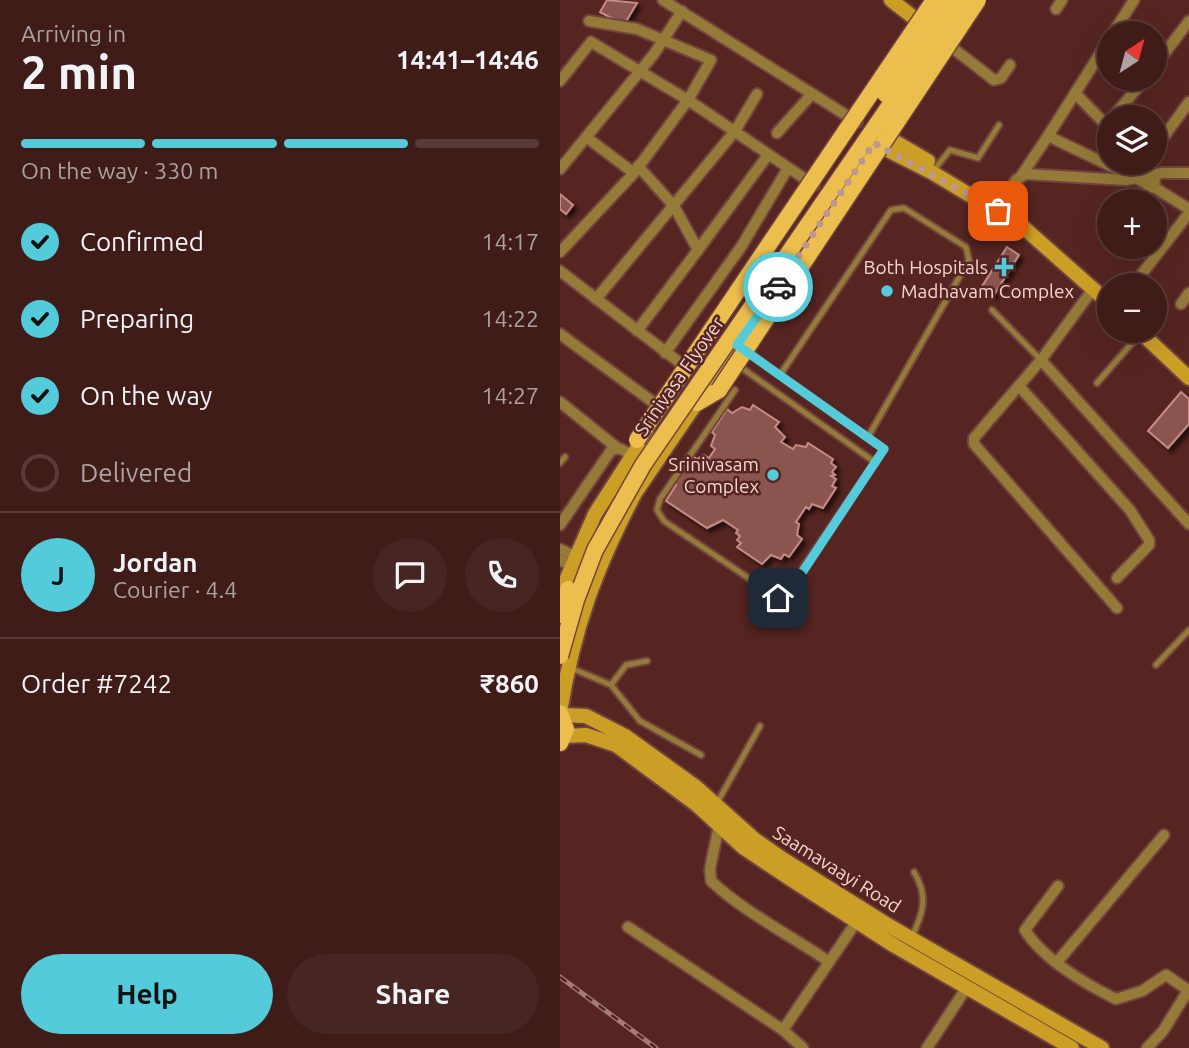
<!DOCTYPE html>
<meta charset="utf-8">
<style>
body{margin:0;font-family:Ubuntu,sans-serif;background:#472522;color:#f1f3f6;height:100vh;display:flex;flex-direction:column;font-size:26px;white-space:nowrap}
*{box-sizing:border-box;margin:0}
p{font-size:23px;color:#aea1a2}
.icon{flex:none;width:38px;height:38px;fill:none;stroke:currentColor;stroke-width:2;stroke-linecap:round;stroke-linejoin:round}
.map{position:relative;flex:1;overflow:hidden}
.side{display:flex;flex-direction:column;background:#401c19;width:560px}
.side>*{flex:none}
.needle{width:46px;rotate:36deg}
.buttons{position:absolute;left:537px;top:21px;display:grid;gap:14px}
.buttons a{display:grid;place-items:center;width:70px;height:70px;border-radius:50%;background:#401c19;box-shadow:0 7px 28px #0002,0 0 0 2px #593a38;font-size:35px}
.pin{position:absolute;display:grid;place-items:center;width:60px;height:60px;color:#fff;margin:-30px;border-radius:14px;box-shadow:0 4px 10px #0006}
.courier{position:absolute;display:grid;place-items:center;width:70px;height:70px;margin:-35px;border:5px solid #53cbda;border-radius:50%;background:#fff;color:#222;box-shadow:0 2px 9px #0007}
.overview em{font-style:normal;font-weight:700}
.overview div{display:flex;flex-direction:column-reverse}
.overview{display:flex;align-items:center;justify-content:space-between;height:119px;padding:0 21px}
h1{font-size:46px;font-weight:700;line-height:52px}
.bar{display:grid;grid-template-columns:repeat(4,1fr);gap:10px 7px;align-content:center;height:84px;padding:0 21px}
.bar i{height:9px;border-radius:5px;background:#593a38}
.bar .current{background:#53cbda}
.bar p{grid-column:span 4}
.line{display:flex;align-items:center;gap:18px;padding:0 21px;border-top:2px solid #593a38}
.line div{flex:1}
.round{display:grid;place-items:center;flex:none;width:74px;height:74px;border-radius:37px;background:#472522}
ol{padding:0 21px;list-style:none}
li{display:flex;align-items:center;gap:21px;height:77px}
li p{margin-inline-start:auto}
li .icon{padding:7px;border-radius:50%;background:#53cbda;color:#111;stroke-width:4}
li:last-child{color:#aea1a2}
li i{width:38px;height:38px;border:4px solid #593a38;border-radius:50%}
.primary-button{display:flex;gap:14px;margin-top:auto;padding:14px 21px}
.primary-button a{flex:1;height:80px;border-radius:42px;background:#53cbda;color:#111;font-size:28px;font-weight:700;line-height:80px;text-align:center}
.primary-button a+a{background:#472522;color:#f1f3f6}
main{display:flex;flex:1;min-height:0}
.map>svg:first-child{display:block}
</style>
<main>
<section class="side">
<div class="overview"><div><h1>2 min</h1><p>Arriving in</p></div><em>14:41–14:46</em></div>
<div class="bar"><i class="current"></i><i class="current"></i><i class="current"></i><i></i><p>On the way · 330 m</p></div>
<ol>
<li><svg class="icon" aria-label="check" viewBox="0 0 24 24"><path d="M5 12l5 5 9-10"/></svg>Confirmed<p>14:17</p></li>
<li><svg class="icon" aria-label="check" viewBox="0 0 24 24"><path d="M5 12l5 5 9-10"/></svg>Preparing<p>14:22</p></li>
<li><svg class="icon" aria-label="check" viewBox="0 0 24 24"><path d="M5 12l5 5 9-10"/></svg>On the way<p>14:27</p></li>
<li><i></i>Delivered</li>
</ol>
<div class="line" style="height:126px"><b class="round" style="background:#53cbda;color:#111">J</b><div><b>Jordan</b><p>Courier · 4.4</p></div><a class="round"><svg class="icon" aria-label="chat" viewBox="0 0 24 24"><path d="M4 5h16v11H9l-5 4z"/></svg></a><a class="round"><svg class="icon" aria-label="phone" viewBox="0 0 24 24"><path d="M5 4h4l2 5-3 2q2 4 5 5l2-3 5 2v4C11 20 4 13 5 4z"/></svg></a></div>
<div class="line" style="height:91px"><div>Order #7242</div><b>₹860</b></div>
<div class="primary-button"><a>Help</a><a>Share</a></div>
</section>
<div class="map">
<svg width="629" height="1048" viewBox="0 0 629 1048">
<defs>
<filter id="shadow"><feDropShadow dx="4" dy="4" stdDeviation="2" flood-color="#0009"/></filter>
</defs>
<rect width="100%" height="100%" fill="#562521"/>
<g fill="#8b554f" stroke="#c58b84" stroke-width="2" filter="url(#shadow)">
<polygon points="47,0 77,3 64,25 40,12"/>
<polygon points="0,194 13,205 6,214 0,209"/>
<polygon points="447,247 459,255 434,295 421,288"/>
<polygon points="621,392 629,399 629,424 608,448 588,431"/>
<polygon points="193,405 219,422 215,427 225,437 221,442 233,449 236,445 246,447 248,443 273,459 271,463 276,467 272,472 275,475 271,476 276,479 272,486 276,488 263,508 252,504 249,509 246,507 236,522 239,524 237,535 242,539 229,557 224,554 221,559 211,555 202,564 177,547 181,543 177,540 180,536 176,533 178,530 163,520 147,528 106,501 116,485 112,483 131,455 137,459 144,455 149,458 155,449 151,446 155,435 152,432 167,409 172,413 182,407 190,410"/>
</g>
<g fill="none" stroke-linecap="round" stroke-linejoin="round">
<g stroke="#724440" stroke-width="9">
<g id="lane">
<polyline points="377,166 390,150 418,158 439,125"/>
<polyline points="432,310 481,360"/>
<polyline points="179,366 316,463"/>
<polyline points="220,375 331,210 344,208 406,247 409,260 308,437"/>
<polyline points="537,383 579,335"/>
<polyline points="175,390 100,499 97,510 104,521 218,598 223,597 324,449 188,352"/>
<polyline points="0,463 5,457"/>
<polyline points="596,665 629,630"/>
<polyline points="11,668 51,685 80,721 141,755"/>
<polyline points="51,685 66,665 87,661"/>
<polyline points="157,803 200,726"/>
<path d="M352 937C363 913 369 896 354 872"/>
</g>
</g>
<g stroke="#724440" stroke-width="14">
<g id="street">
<polyline points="103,0 297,122"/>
<polyline points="496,9 502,0"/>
<polyline points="553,33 574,0"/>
<polyline points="385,42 434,80 441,78 450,65"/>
<polyline points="595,66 629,21"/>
<polyline points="0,81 31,42 128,100 151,60 77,29 29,21"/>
<polyline points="515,93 550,129"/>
<polyline points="553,117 585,79"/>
<polyline points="217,133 251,95"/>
<polyline points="488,136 550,38"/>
<polyline points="26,137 74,173"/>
<polyline points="595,149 629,102"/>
<polyline points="78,166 114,206 138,250 208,155"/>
<polyline points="0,169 94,54 122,11"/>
<polyline points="461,176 488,136 592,186 629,209"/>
<polyline points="580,201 595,181"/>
<polyline points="438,211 456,180 466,174 566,180 602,173 629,173"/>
<polyline points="0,252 74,173 128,100 254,185"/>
<polyline points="0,271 128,369"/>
<polyline points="581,275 629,213"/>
<polyline points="533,289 481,360 414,438 414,444 557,608"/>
<polyline points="36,299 175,131 197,94"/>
<polyline points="621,304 629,293"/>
<polyline points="77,331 138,250"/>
<polyline points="0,334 101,408"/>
<polyline points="105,353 181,247 228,168"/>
<polyline points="481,360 629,524"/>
<polyline points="459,386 570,510 589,540 589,545 557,578"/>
<polyline points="0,402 56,447"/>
<polyline points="0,525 52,449 61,449 71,455"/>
<polyline points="0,549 23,560"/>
<polyline points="0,560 19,570"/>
<path d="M159 825 150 869 151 881C184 912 230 935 268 961"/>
<path d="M498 886 465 930C483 959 525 984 556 999L582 991 606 975 628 990"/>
<polyline points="68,927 223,1030 243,1048"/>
<polyline points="498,961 604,835"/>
<polyline points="223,1030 297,921"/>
<polyline points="367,1048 407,987"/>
<polyline points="587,1048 603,1031 629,989"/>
</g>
</g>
<g stroke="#724440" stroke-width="18">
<g id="secondary">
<polyline points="331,0 367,28"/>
<polyline points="320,133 368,161"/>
<polyline points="314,143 373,173 463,227 550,304"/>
<polyline points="579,331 629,378"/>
<polyline points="0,594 35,514 87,433"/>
<path d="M0 712C14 627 35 570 75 493L288 180"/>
<polyline points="2,715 26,716 65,736 136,787 194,839 221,858 326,924 542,1048"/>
<polyline points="4,736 26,735 56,745 137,805 184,848 235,882 335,946 512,1048"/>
</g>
</g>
<g stroke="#724440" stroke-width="19">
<g id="primary">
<polyline points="137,403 159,390"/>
<polyline points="0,713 6,729 0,743"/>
</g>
</g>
<use href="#lane" stroke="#957a38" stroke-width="5"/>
<use href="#street" stroke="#957a38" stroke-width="10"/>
<use href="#secondary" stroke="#cb9f26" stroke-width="14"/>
<use href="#primary" stroke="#ebbe4e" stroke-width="16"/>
<g stroke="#a37b77" stroke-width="5">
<polyline id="rail" points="0,977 96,1048"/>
</g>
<use href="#rail" stroke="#562521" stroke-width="2.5" stroke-dasharray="8" stroke-linecap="butt"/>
<g stroke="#724440" stroke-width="19" stroke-linecap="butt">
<g id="primary-bridge">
<polyline points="325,94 388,0"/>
<polyline points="159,390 418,0"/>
<polyline points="77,440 374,0"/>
<polyline points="0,615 8,589"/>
<polyline points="0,656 16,600 35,550 83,465 402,0"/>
</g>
</g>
<use href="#primary-bridge" stroke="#ebbe4e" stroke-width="16"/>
</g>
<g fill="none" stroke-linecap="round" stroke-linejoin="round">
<polyline stroke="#bd9793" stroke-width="7" stroke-dasharray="0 12.6" points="218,287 314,143 438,211"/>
<polyline stroke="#53cbda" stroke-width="9" points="218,287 177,345 324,449 228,594 218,598"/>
</g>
<g fill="#53cbda" stroke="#562521" stroke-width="2.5">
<path d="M440.5 256.5h7v7h7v7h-7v7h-7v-7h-7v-7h7z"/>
<circle cx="327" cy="291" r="7"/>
<circle cx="213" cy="475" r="7"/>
</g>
<g text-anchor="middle" stroke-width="5" stroke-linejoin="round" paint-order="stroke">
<g font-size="19" fill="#f4d4d0" stroke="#562521" text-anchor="end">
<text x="428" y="274">Both Hospitals</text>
<text x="341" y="298" text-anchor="start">Madhavam Complex</text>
<text x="199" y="471">Srinivasam<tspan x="199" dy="22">Complex</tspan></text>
</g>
<g font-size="19" fill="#f4d4d0" stroke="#562521">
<text transform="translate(119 376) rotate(-55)" y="7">Srinivasa Flyover</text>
<text transform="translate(277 869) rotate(32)" y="7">Saamavaayi Road</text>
</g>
</g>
</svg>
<div class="buttons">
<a><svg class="needle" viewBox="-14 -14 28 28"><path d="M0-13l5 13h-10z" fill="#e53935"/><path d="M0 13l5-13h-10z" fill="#aea1a2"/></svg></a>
<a><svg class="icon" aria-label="layers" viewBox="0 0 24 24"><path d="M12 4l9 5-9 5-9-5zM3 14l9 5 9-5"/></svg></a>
<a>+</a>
<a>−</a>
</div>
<div class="pin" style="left:438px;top:211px;background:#ea580c"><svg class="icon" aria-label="bag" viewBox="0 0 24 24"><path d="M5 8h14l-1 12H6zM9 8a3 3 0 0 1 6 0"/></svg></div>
<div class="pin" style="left:218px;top:598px;background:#1f2937"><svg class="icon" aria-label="home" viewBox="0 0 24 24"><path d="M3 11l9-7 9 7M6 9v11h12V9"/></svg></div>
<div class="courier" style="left:218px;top:287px"><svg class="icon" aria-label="car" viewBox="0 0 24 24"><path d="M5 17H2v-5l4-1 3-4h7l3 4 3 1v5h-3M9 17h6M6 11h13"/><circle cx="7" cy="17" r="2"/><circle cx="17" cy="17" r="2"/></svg></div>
</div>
</main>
